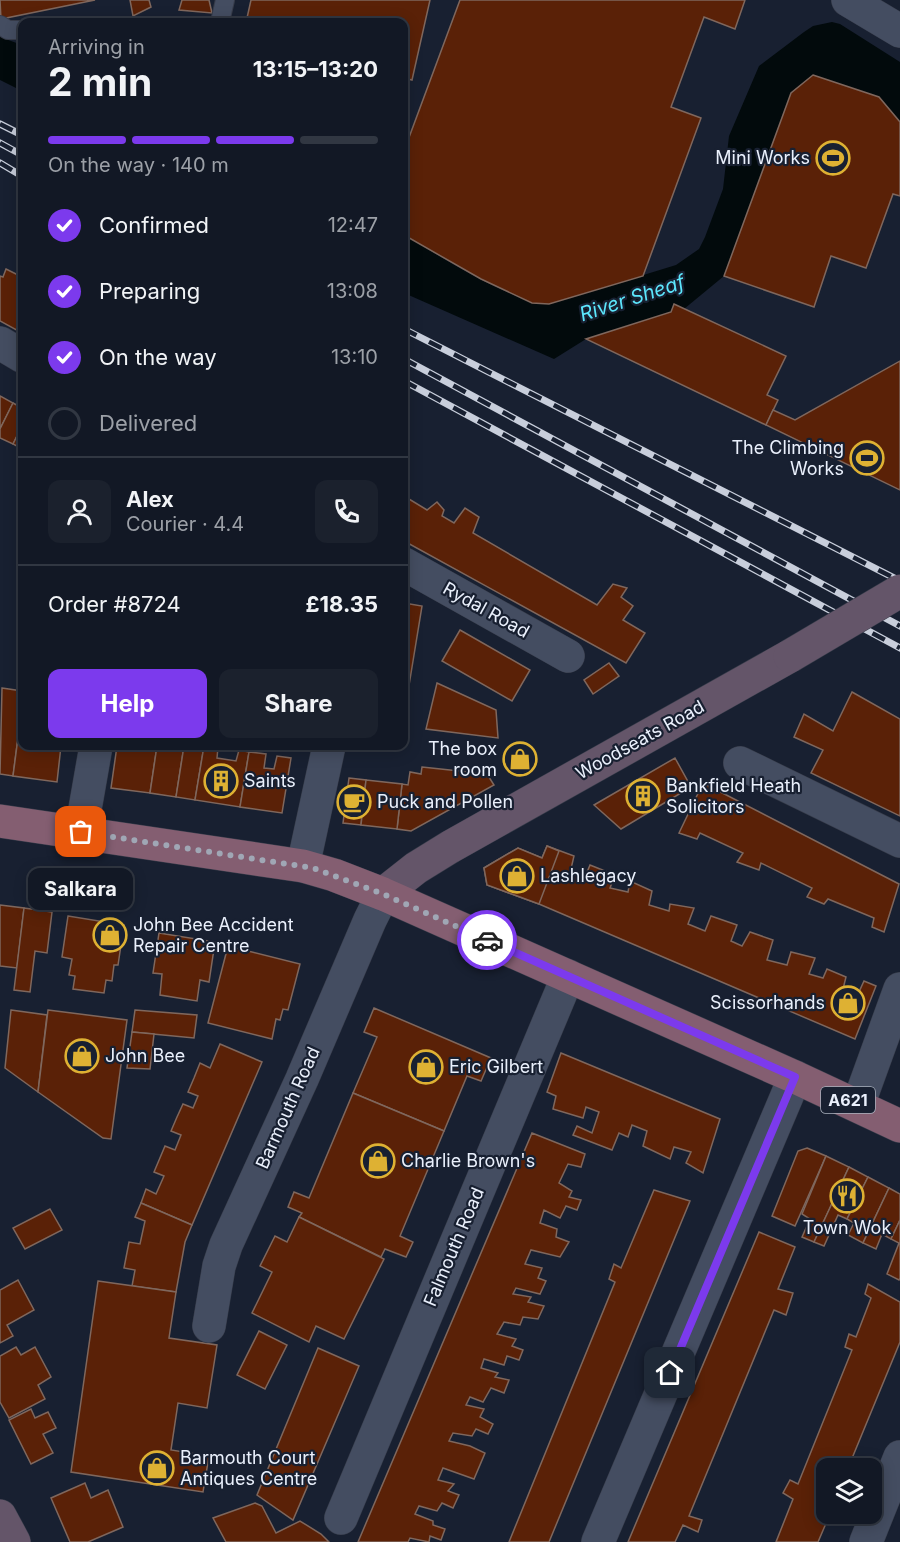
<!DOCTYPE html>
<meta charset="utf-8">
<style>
body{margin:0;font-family:Inter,sans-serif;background:#1b212d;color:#f1f3f6;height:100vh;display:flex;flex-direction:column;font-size:22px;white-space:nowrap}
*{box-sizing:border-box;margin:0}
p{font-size:20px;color:#9ca0a7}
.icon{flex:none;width:33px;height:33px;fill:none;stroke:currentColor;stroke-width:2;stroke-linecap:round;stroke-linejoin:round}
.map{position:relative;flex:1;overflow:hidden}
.side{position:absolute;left:18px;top:18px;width:390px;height:732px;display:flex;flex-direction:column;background:#121825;border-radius:12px;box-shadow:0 3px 15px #0003,0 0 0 2px #313742}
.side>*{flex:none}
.tools{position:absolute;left:816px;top:1458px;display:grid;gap:12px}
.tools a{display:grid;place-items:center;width:66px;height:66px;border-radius:12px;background:#121825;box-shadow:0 3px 15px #0003,0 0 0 2px #313742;font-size:30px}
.pin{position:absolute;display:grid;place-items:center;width:51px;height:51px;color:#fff;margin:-26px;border-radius:12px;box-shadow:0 3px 9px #0006}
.courier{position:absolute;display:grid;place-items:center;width:60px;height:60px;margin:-30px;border:4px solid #7c3aed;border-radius:50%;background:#fff;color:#222;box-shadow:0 2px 8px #0007}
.bubble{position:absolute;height:42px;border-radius:12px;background:#121825;box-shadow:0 3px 15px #0003,0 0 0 2px #313742;font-size:20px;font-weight:700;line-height:42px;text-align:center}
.headline em{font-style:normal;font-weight:700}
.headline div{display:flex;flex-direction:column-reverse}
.headline{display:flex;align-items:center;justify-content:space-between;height:102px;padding:0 30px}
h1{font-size:39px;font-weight:700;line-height:45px}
.bar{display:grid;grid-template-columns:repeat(4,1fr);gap:9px 6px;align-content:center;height:72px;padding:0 30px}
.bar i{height:8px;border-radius:4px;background:#313742}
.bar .current{background:#7c3aed}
.bar p{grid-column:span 4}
.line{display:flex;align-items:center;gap:15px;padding:0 30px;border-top:2px solid #313742}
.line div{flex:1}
.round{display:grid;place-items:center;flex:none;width:63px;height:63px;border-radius:12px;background:#1b212d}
ol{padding:0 30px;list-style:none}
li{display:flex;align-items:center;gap:18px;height:66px}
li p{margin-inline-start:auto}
li .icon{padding:6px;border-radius:50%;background:#7c3aed;color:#fff;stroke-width:4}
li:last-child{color:#9ca0a7}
li i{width:33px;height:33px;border:3px solid #313742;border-radius:50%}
.cta{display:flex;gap:12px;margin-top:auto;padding:12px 30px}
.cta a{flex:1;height:69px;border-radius:12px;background:#7c3aed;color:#fff;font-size:24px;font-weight:700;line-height:69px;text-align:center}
.cta a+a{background:#1b212d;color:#f1f3f6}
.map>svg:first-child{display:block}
</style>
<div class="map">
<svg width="900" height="1542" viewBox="0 0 900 1542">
<rect width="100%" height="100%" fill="#182031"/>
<g fill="#020a0c">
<path d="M832 22 840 24 900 62V122L879 97 814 75 791 93 724 276 684 309 674 304 671 312 586 339 554 359 404 293V235C442 257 506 300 549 304L676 265 699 249 705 237 723 189 729 136 759 66 804 32 813 26Z"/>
<polygon points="0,37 22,45 22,91 0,80"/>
</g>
<g fill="#5a2107" stroke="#7f675d" stroke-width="1.5">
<polygon points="0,0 95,0 1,19"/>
<polygon points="130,0 149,0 151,7 133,16"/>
<polygon points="182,0 209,0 212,13 179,10"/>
<polygon points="251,0 430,0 412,80 404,78 404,22 268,22 247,18"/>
<polygon points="460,0 745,0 735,29 704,17 671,107 701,118 643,276 549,304 532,303 481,279 404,235 404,151"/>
<polygon points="813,75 879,97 900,122 900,196 893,194 866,268 831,256 814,307 724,276 791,93"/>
<polygon points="6,269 22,277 20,284 22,286 22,333 0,321 0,276 3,277"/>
<polygon points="674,304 786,356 767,395 778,400 766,425 586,339 671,312"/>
<polygon points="900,361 900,490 766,425 773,410 795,420"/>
<polygon points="0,396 13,403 0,429"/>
<polygon points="13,403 22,408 22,426 13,444 0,438 0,429"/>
<polygon points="22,426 22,449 13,444"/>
<polygon points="404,496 427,510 437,502 444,510 442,516 454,523 465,508 479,517 473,533 597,605 613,584 627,588 621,597 633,606 623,620 645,633 626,663 404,541"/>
<polygon points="404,603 422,606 404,716"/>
<polygon points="460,630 530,670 512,701 442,661"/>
<polygon points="609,663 619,676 593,694 584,680"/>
<polygon points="437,683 496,710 498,738 426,729"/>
<polygon points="2,688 22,691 22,707 13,776 0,774"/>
<polygon points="852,692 900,719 900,816 811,773 823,750 794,737 804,714 833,731"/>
<polygon points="22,707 22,746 61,746 57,782 13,776"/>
<polygon points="525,745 534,763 514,773 505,755"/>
<polygon points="117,746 133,746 132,749 145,750 146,746 157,746 150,793 111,788"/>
<polygon points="157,746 184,746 176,797 150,793"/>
<polygon points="184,746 204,746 195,800 176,797"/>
<polygon points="204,746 218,747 217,758 236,761 239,750 249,752 240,807 195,800"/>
<polygon points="249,752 266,754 264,768 274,769 277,756 291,758 282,813 240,807"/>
<polygon points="675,758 691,787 621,829 594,805"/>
<polygon points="422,767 487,774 494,785 411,831 397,829 402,784 408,785 410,772 421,774"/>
<polygon points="349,778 366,780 361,825 343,823"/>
<polygon points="366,780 402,784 397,829 361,825"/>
<polygon points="703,783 899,884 884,932 872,927 874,918 828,899 824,904 807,897 812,888 761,863 759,870 737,862 743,853 700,833 697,839 679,833"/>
<polygon points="547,846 574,856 570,873 585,877 590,865 615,875 610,888 628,892 630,881 652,891 649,905 669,911 670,904 694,908 688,924 705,931 711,916 737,925 731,941 742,946 750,932 773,940 767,960 787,965 791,952 815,958 809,974 823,978 827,969 846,977 843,989 858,994 864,981 876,986 855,1039 539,904 487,885 484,868 518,848 542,858"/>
<polygon points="547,846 559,851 539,904 487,885 484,868 518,848 542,858"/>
<polygon points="0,905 24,908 17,968 0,966"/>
<polygon points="24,908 52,912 47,953 35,951 30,992 14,990"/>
<polygon points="68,916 124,925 118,965 114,965 112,981 106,980 104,993 73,989 75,976 69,975 72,959 62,957"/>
<polygon points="159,933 215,942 209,982 200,980 197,1001 160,995 162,974 153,973"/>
<polygon points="228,946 300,964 288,1010 283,1009 280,1020 276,1019 272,1039 208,1023"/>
<polygon points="374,1008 491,1058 481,1081 467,1076 444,1131 353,1093 377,1037 364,1032"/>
<polygon points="11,1010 47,1015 38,1092 5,1068"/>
<polygon points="48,1010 127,1020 111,1139 103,1138 38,1092"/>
<polygon points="135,1010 197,1015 194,1038 132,1032"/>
<polygon points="132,1032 154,1034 150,1069 127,1068"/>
<polygon points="220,1044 262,1062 192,1225 141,1203 146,1189 156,1194 164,1176 154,1172 165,1146 175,1150 181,1135 171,1131 177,1117 183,1104 193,1108 198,1096 188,1092 194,1078 200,1063 210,1068"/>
<polygon points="561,1053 720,1119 703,1173 686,1163 691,1152 674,1147 670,1159 643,1146 647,1131 632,1125 628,1137 619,1133 612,1150 573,1135 577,1126 592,1133 599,1112 586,1107 583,1118 553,1109 556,1096 547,1092"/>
<polygon points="353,1093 444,1131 400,1236 413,1242 406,1257 385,1249 381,1257 299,1217 302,1213 288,1207 294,1192 309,1198"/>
<polygon points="532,1133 585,1154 581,1167 568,1164 559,1183 572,1191 569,1197 581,1200 577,1210 566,1206 560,1218 544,1210 540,1223 557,1229 556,1237 569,1242 560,1257 531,1250 525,1264 542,1268 538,1278 546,1281 540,1294 516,1288 513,1294 531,1297 528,1302 544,1306 538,1319 523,1317 520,1325 504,1322 497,1334 516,1339 512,1346 523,1350 519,1360 507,1356 504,1365 484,1359 481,1368 498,1373 495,1377 509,1380 504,1393 491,1388 483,1402 470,1397 466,1405 484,1409 480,1417 493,1424 488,1434 476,1429 472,1436 453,1433 449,1441 470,1446 485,1453 474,1479 443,1468 438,1480 454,1484 448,1491 459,1495 453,1508 442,1503 437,1511 419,1506 415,1514 433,1521 433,1525 445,1529 441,1540 430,1536 429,1542 410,1538 408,1542 358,1542"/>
<polygon points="807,1148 826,1156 795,1226 772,1216 798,1151"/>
<polygon points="826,1156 849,1167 814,1242 802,1237 810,1219 802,1214"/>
<polygon points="849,1167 868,1177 847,1219 838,1215 824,1246 814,1242"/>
<polygon points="868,1177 889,1188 863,1243 848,1235 854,1223 847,1219"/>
<polygon points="889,1188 900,1194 900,1220 891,1239 882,1234 876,1249 863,1243"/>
<polygon points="654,1190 690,1201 549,1542 509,1542 615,1282 609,1279 614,1264 621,1268"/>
<polygon points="141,1203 192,1225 185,1242 176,1292 132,1286 135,1270 124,1268 129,1242 140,1244 145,1221 135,1217"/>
<polygon points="50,1209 62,1230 25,1249 13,1228"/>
<polygon points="299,1217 384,1259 344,1339 316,1326 309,1342 252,1313 272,1272 260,1266 275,1236 287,1242"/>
<polygon points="900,1220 900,1278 899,1280 887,1274 899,1243 891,1239"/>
<polygon points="759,1232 795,1247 778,1289 793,1293 786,1315 774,1310 689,1516 702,1520 698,1532 683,1525 675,1542 628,1542"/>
<polygon points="18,1280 34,1310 7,1325 13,1336 0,1343 0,1290"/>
<polygon points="98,1281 176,1292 169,1338 217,1345 207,1408 178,1403 171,1450 209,1456 203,1492 71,1472"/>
<polygon points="868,1284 900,1302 900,1342 848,1468 826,1468 826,1514 830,1514 818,1542 776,1542 793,1499 783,1493 790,1480 798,1484 852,1350 845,1347 849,1334 856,1337 871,1298 865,1294"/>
<polygon points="259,1331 287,1345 265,1389 237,1375"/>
<polygon points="16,1347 21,1355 35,1347 51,1377 38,1385 45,1399 9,1418 0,1402 0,1356"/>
<polygon points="318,1348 359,1366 293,1520 257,1495"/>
<polygon points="31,1409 35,1418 48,1412 56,1428 43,1434 53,1453 31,1464 9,1420"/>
<polygon points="85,1483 91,1498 108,1490 123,1527 88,1542 70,1542 51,1498"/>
<polygon points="255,1503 262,1506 276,1533 300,1521 321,1534 329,1542 226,1542 213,1518"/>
</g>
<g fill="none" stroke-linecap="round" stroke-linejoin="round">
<g stroke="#373c4a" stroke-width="20">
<g id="lane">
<polyline points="220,22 225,0"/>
<polyline points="0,25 8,30 22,30"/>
</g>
</g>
<g stroke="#373c4a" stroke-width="34">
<g id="street">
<polyline points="848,0 900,31"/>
<polyline points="0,343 22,356"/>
<polyline points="404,564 568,656"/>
<polyline points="740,763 900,841"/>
<polyline points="81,832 96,746"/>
<polyline points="303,866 329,746"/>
<polyline points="858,1105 900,989"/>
<polyline points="209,1326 219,1266 226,1245 302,1079 370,920 383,894"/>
<polyline points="341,1518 568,976"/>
<polyline points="598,1542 795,1077"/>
<polyline points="866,1542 900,1457"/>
</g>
</g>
<g stroke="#373c4a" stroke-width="34">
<g id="secondary">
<polyline points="383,894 416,868 450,847 790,656"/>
<polyline points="0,1516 14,1542"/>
</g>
</g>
<g stroke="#373c4a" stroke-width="34">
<polyline id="primary" points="0,821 303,866 334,875 383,894 795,1077 900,1126"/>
</g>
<use href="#lane" stroke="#444d61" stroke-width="18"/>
<use href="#street" stroke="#444d61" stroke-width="33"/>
<use href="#secondary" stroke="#645569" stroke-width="33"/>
<use href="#primary" stroke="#845e71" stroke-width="33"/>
<g stroke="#c8cedb" stroke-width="7">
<g id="rail">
<polyline points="0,124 22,135"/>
<polyline points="0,143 22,155"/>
<polyline points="0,163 22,176"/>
<polyline points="404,329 900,581"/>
<polyline points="404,359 900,626"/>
<polyline points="404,381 900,648"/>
</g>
</g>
<use href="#rail" stroke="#182031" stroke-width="4.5" stroke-dasharray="14" stroke-linecap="butt"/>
<g stroke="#373c4a" stroke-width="34" stroke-linecap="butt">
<polyline id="secondary-bridge" points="790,656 900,591"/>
</g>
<use href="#secondary-bridge" stroke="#645569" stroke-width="33"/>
</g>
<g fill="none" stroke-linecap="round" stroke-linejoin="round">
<polyline stroke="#a0a7b5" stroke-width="6" stroke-dasharray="0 10.8" points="81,832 313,868 383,894 487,940"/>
<polyline stroke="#7c3aed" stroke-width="8" points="487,940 795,1077 670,1373"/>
</g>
<defs>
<g id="stadium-ring" transform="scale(1.725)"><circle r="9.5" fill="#182031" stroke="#deb133" stroke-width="1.5"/><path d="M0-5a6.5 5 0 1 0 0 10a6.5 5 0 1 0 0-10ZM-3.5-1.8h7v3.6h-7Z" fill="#deb133"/></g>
<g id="shop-ring" transform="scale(1.725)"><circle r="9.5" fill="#182031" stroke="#deb133" stroke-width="1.5"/><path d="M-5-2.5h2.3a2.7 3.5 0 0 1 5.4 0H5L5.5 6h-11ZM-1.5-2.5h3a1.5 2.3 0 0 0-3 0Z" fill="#deb133"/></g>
<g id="building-ring" transform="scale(1.725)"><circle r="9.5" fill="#182031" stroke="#deb133" stroke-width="1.5"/><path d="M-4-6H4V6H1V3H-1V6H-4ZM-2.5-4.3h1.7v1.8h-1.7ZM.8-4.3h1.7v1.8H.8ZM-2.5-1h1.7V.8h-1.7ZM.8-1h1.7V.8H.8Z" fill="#deb133"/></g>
<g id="cafe-ring" transform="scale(1.725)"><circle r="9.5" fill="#182031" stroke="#deb133" stroke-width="1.5"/><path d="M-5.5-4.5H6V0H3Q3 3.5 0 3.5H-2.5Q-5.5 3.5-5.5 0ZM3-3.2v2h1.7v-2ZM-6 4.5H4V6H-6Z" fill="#deb133"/></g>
<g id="restaurant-ring" transform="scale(1.725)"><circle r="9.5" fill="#182031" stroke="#deb133" stroke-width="1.5"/><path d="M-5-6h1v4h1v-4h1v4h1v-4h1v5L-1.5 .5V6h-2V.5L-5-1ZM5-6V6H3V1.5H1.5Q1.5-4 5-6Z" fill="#deb133"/></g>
</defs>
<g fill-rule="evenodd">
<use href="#stadium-ring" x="833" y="158"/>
<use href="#stadium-ring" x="867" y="458"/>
<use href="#shop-ring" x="520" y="759"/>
<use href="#building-ring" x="221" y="781"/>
<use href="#building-ring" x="643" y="796"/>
<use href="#cafe-ring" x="354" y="802"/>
<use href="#shop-ring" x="517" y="876"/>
<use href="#shop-ring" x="110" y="935"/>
<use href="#shop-ring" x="848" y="1003"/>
<use href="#shop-ring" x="82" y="1056"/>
<use href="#shop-ring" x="426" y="1067"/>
<use href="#shop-ring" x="378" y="1161"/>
<use href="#restaurant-ring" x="847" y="1196"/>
<use href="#shop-ring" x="157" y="1468"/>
</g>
<g text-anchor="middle" stroke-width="4.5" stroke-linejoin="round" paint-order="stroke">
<rect fill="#182031" stroke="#abb2bf" stroke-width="1.5" x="821" y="1087" width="54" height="26" rx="4.5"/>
<g font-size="16" font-weight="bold" fill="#eaf0fc">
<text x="848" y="1106">A621</text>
</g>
<g font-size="18" fill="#eaf0fc" stroke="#182031" text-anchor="start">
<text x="810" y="164" text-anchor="end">Mini Works</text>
<text x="844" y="454" text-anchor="end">The Climbing<tspan x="844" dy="21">Works</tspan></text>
<text x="497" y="755" text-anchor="end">The box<tspan x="497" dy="21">room</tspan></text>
<text x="244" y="787">Saints</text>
<text x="666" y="792">Bankfield Heath<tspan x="666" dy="21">Solicitors</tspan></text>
<text x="377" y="808">Puck and Pollen</text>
<text x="540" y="882">Lashlegacy</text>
<text x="133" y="931">John Bee Accident<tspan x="133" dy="21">Repair Centre</tspan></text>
<text x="825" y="1009" text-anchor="end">Scissorhands</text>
<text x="105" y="1062">John Bee</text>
<text x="449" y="1073">Eric Gilbert</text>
<text x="401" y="1167">Charlie Brown's</text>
<text x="847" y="1234" text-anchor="middle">Town Wok</text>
<text x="180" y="1464">Barmouth Court<tspan x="180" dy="21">Antiques Centre</tspan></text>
</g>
<g font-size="18" fill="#eaf0fc" stroke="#182031">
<text transform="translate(486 610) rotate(29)" y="6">Rydal Road</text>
<text transform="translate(640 740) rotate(-29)" y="6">Woodseats Road</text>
<text transform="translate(288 1108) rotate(-66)" y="6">Barmouth Road</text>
<text transform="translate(454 1247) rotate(-67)" y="6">Falmouth Road</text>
</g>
<g font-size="20" font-style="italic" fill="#5ce6fc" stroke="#182031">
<text transform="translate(632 298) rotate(-18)" y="7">River Sheaf</text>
</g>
</g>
</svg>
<div class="tools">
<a><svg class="icon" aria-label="layers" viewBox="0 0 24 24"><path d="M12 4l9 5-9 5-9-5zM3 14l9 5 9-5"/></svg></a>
</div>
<div class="pin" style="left:81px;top:832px;background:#ea580c"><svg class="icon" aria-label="bag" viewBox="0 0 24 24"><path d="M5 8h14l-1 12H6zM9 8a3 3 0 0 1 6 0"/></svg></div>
<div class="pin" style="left:670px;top:1373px;background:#1f2937"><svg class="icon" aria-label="home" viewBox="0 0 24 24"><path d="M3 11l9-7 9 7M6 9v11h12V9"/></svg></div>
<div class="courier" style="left:487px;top:940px"><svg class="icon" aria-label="car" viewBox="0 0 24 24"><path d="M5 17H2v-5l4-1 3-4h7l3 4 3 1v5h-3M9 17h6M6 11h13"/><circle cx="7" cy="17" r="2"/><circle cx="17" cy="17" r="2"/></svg></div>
<div class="bubble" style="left:28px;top:868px;width:105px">Salkara</div>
<section class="side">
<div class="headline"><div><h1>2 min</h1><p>Arriving in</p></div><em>13:15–13:20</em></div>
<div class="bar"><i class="current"></i><i class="current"></i><i class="current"></i><i></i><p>On the way · 140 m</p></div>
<ol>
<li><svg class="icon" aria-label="check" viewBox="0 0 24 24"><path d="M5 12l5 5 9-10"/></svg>Confirmed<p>12:47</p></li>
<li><svg class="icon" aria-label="check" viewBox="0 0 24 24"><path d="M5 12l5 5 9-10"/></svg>Preparing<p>13:08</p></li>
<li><svg class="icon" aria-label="check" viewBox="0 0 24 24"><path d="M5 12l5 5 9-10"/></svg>On the way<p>13:10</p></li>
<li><i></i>Delivered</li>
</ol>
<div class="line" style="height:108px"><a class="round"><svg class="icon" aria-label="person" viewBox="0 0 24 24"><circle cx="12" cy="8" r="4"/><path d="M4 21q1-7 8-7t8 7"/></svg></a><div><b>Alex</b><p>Courier · 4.4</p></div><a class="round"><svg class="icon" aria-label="phone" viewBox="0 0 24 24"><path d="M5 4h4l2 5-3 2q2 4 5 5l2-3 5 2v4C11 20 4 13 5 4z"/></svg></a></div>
<div class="line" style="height:78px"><div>Order #8724</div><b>£18.35</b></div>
<div class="cta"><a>Help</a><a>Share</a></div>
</section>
</div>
